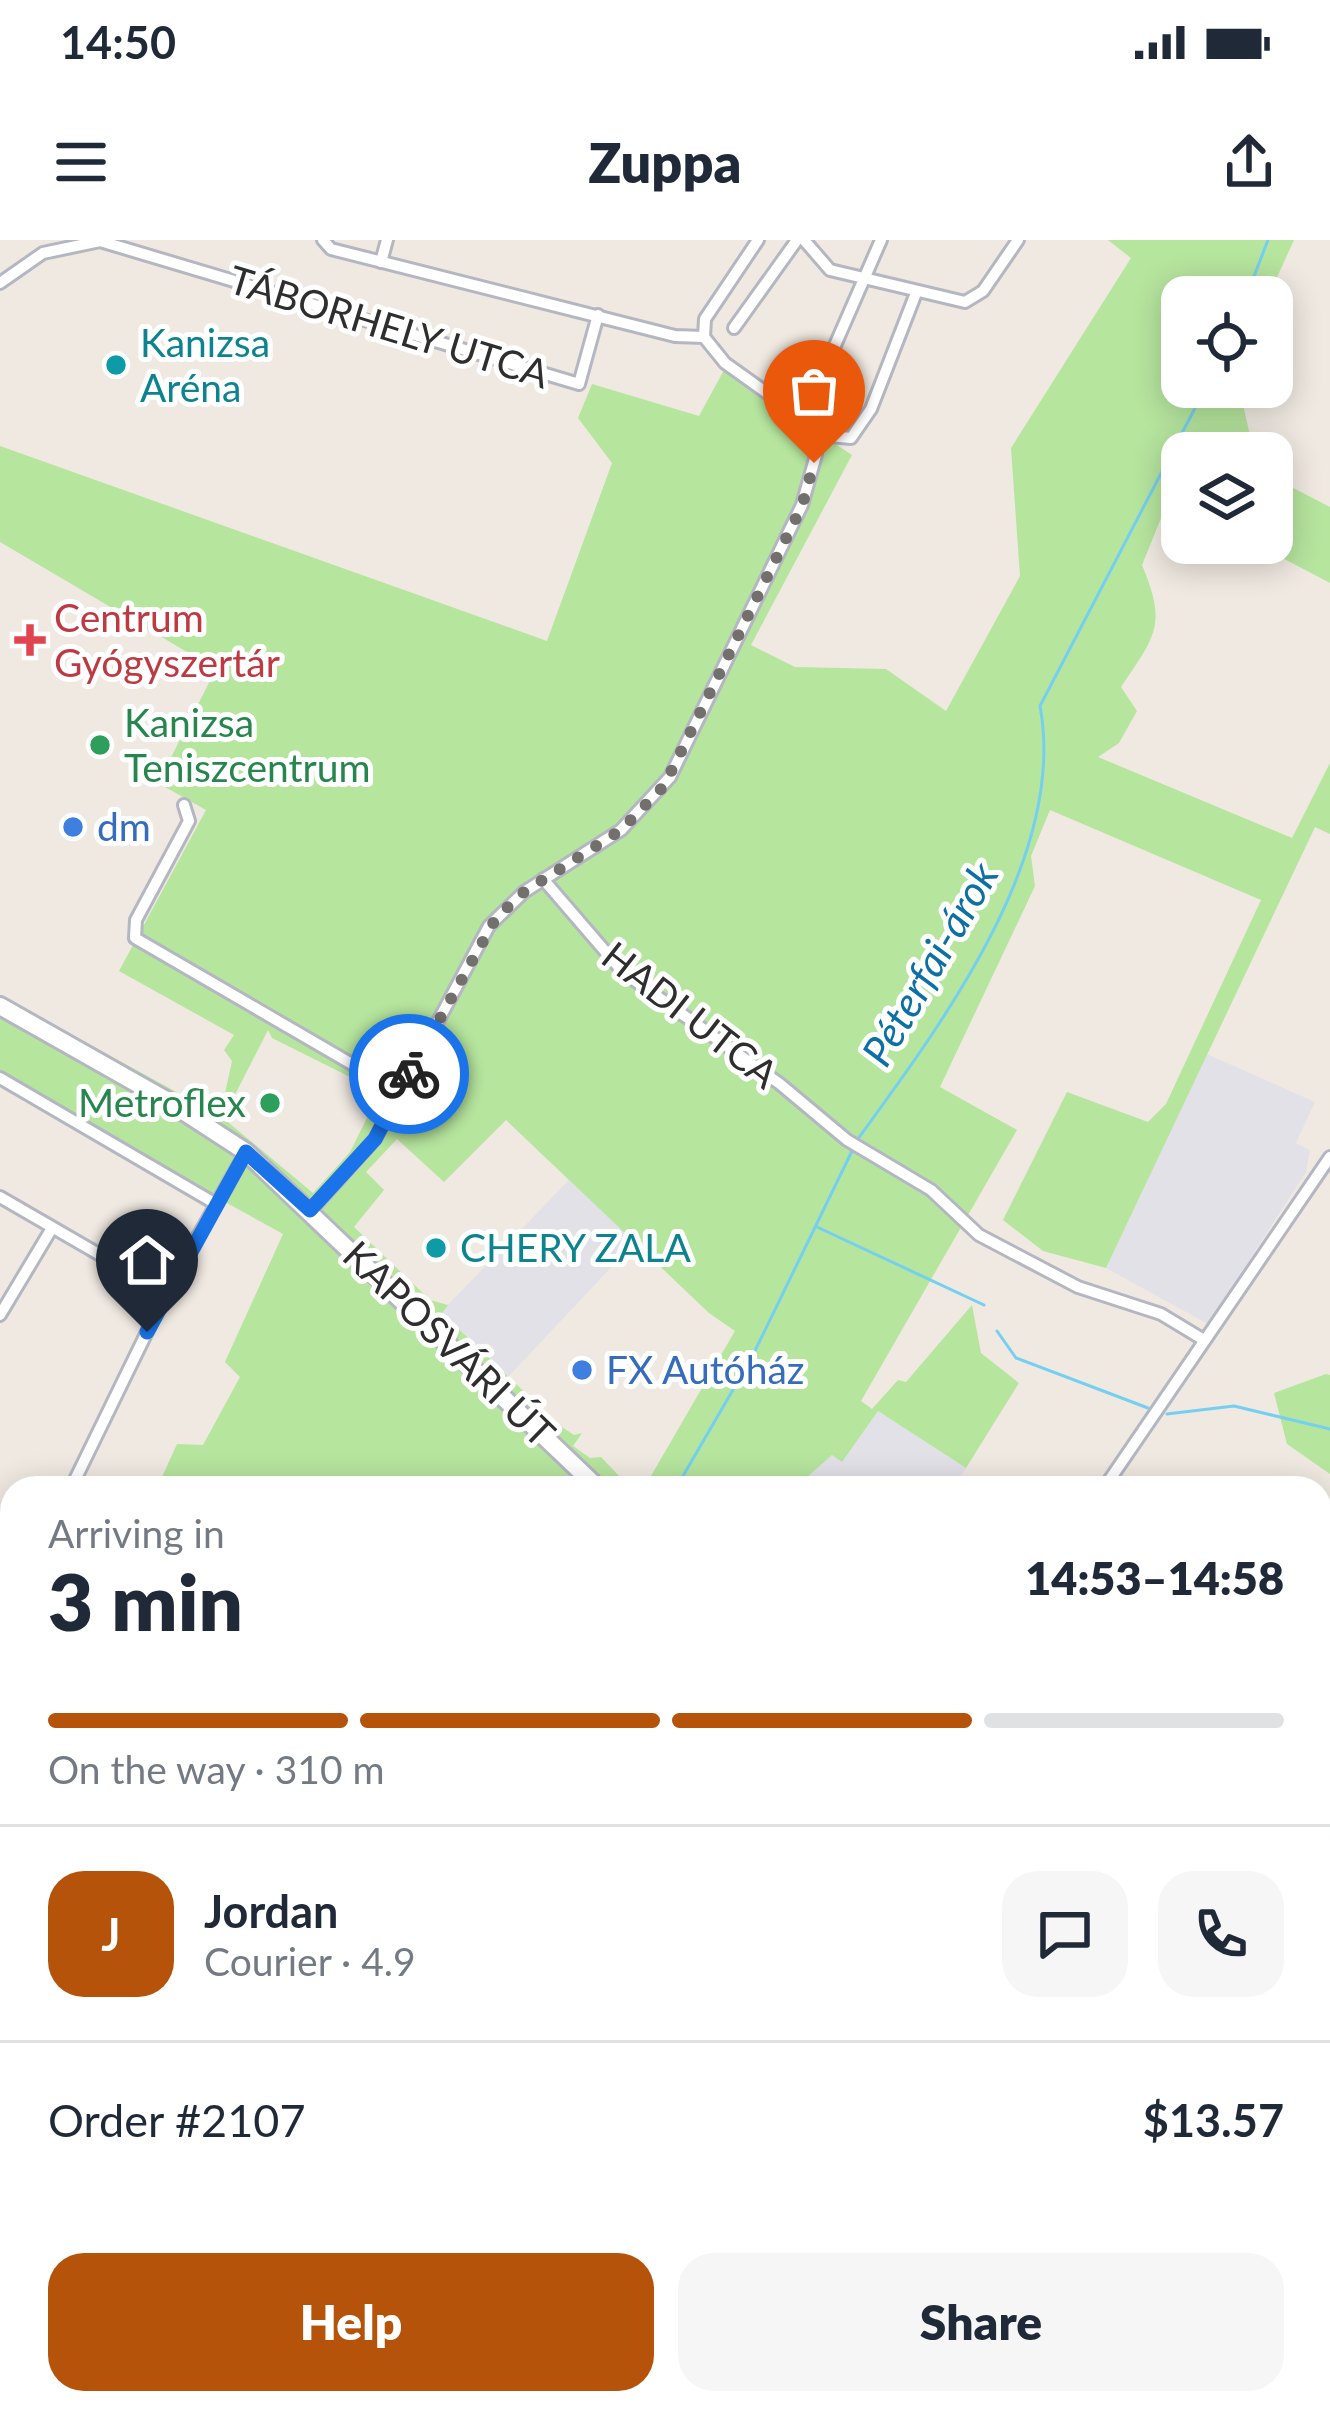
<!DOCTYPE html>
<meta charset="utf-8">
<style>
body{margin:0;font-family:Lato,sans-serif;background:#f6f6f7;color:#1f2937;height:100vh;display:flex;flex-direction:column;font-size:45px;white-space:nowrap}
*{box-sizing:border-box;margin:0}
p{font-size:39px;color:#747a83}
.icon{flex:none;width:66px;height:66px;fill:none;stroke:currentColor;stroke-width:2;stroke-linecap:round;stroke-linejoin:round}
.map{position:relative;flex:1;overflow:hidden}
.panel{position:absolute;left:0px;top:1236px;width:1332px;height:939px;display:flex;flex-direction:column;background:#fff;border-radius:36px 36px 0 0;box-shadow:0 6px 30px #0003}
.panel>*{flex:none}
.fabs{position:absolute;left:1161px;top:36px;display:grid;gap:24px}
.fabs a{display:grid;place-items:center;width:132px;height:132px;border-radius:24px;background:#fff;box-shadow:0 6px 30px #0003;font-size:60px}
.pin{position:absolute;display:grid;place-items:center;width:102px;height:102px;color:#fff;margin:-123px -51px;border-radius:50% 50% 50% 0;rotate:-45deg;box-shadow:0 0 12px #0007}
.pin .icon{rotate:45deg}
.courier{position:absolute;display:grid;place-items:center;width:120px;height:120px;margin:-60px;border:9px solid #1a73e8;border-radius:50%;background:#fff;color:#222;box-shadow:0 3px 15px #0007}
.summary em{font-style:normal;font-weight:800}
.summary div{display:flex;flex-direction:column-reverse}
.summary{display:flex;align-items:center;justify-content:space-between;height:204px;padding:0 48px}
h1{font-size:78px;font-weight:800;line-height:90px}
.bar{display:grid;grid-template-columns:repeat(4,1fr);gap:18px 12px;align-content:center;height:144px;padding:0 48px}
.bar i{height:15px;border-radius:9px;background:#e0e1e3}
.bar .current{background:#b45309}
.bar p{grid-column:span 4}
.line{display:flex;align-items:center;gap:30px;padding:0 48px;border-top:3px solid #e0e1e3}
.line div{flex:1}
.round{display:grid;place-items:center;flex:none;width:126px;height:126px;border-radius:36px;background:#f6f6f7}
.primary-button{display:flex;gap:24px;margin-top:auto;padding:24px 48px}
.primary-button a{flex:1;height:138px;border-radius:36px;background:#b45309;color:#fff;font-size:48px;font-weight:800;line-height:138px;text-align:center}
.primary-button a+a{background:#f6f6f7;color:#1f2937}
.status{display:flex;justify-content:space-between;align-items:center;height:84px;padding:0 60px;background:#fff;direction:ltr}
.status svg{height:33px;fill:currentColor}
header{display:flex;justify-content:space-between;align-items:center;height:156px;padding:0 48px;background:#fff;font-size:54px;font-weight:800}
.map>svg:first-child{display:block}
</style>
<div class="status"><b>14:50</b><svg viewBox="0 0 49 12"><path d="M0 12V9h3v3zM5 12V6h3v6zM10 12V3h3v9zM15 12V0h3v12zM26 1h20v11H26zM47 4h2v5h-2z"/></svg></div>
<header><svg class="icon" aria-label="menu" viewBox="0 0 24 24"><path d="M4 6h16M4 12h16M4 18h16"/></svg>Zuppa<svg class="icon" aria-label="share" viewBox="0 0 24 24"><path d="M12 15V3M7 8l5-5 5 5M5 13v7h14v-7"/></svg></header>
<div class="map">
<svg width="1330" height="2174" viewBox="0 0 1330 2174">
<rect width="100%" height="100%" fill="#efe9e1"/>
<g fill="#e3e1e8">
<polygon points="1207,814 1315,862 1296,903 1310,910 1306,932 1208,1084 1106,1028"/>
<polygon points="569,940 635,1002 509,1136 441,1072"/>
<polygon points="878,1171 966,1228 953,1248 795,1248 832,1215 842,1221"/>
</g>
<g fill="#b6e59e" fill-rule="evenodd">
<path d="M1108 0H1294L1268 57H1182V147H1239L1254 213H1182V269L1166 266 1142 325C1167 385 1156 395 1121 447L1137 471 1119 503 1098 517 1292 598 1330 523V594L1315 587 1106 1028 1043 1011 1003 980 1067 852 1148 882 1166 864 1261 660 1050 570 1031 616 1035 646 940 847 1017 890 861 1161 872 1169 898 1140 906 1142 972 1065 981 1113 1019 1143 966 1228 878 1171 842 1222 832 1215 795 1248H644L735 1091 709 1073 506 880 444 942 397 899 366 932 384 950 354 987 430 1060 448 1065 442 1073 559 1185 574 1195 582 1193 573 1206 590 1218 601 1217 622 1239 623 1248H157L177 1204 203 1205 240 1137 225 1122 283 994 0 838V755L220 876 232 821 224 810 234 795 119 731 206 570 158 543 216 429 0 302V206L547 401 612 223 578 178 592 144 699 176 724 130 852 215 751 405 795 427 886 429 946 471 1020 336 1011 208 1131 18ZM268 790 272 798 380 852 350 912 313 953 223 878Z"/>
<polygon points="1272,237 1330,267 1330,343 1254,303 1272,303"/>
<polygon points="1326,1134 1330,1135 1330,1234 1287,1204 1274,1153"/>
<polygon points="12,1505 12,2088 0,2076 0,1522"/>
<polygon points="74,2163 831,2163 826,2174 84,2174"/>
</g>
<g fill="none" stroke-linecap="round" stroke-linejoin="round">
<g stroke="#75cff0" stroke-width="3">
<polyline points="1246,57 1268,0"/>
<path d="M857 900C941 785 1068 616 1040 466L1206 147"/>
<polyline points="817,987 984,1065"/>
<polyline points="997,1091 1016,1118 1148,1168"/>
<polyline points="1167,1174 1234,1166 1330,1189"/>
<polyline points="676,1248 752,1117 853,909"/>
<polyline points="0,1743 12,1727"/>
<polyline points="0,1874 12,1864"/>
<polyline points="393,2174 393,2163"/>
</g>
<g stroke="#b4b7c1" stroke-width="16">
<g id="street">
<polyline points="323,0 331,9 675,96 704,97"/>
<polyline points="804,0 830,30 965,62 983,51 1018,0"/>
<polyline points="381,22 387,0"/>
<polyline points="0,43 43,13 100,1 579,144 598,75"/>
<polyline points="734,88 797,0"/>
<polyline points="704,97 725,123 816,188 830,196 851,198 871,169 916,53"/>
<polyline points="704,97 705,79 758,0"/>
<polyline points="812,158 881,0"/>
<polyline points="184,565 189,581 136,680 135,698 400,852"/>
<polyline points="543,639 623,732 780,844 847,900 931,950 979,995 1078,1047 1161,1074 1204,1100"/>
<polyline points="0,838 216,964"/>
<polyline points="0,957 166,1053"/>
<polyline points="310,971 375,899 489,686 524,652 621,590 670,537 802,265 816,215 816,188"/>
<polyline points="0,1075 52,988"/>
<polyline points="71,1248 166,1053 246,912"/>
<polyline points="772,1248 775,1245"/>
<polyline points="1104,1248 1330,917"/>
<polyline points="0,1376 12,1355"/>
<polyline points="1320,1627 1330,1633"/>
<polyline points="1024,2174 1029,2163"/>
</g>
</g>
<g stroke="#b4b7c1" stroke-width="22">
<g id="secondary">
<polyline points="0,766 166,860 246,912 598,1248"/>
<polyline points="1329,2018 1330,2063"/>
</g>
</g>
<use href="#street" stroke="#fff" stroke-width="10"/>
<use href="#secondary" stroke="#fff" stroke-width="16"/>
<g stroke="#a3a6b8" stroke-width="8">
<g id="rail">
<polyline points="0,2106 12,2119"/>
<polyline points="53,2163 63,2174"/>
</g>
</g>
<use href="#rail" stroke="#fff" stroke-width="3" stroke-dasharray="9" stroke-linecap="butt"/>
</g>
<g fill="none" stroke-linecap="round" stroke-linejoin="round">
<polyline stroke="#726f6d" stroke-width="12" stroke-dasharray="0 21.6" points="409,834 496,678 524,652 621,590 664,546 802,266 814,223"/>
<polyline stroke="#1a73e8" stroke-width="15" points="147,1092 246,912 310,970 375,899 409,834"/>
</g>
<g fill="#0f9aa8" stroke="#fff" stroke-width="4.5">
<circle cx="116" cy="125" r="12"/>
<circle cx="436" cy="1008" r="12"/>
</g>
<path fill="#e0444e" stroke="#fff" stroke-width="4.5" d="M24 382h12v12h12v12h-12v12h-12v-12h-12v-12h12z"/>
<g fill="#2e9e5b" stroke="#fff" stroke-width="4.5">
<circle cx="100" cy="505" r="12"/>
<circle cx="270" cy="863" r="12"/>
</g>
<g fill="#3f7fe0" stroke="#fff" stroke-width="4.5">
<circle cx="73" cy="587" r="12"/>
<circle cx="582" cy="1130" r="12"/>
</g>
<g text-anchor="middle" stroke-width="10" stroke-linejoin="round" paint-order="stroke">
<g font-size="39" fill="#2e2e2e" stroke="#fff">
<text transform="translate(389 87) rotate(17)" y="14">TÁBORHELY UTCA</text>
<text transform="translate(690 775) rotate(38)" y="14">HADI UTCA</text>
<text transform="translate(449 1104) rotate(44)" y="14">KAPOSVÁRI ÚT</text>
</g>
<g font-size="39" fill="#0d838f" stroke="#fff" text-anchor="start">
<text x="140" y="117">Kanizsa<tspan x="140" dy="45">Aréna</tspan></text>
<text x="460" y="1022">CHERY ZALA</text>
</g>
<g font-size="39" fill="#be3a42" stroke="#fff" text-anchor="start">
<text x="54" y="392">Centrum<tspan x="54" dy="45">Gyógyszertár</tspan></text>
</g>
<g font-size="39" fill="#27864d" stroke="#fff" text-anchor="start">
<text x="124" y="497">Kanizsa<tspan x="124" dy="45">Teniszcentrum</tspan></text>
<text x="246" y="877" text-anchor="end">Metroflex</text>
</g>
<g font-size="39" fill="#366cbe" stroke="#fff" text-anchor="start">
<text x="97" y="601">dm</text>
<text x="606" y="1144">FX Autóház</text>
</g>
<g font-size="42" font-style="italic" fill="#0d6fa3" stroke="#fff">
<text transform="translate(930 724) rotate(-60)" y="15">Péterfai-árok</text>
</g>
</g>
</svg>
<div class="fabs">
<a><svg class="icon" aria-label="locate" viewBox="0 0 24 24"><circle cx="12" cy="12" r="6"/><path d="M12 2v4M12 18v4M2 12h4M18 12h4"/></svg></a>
<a><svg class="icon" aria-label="layers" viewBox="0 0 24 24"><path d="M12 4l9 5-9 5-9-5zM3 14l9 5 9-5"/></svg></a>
</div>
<div class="pin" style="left:814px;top:223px;background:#ea580c"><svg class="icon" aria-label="bag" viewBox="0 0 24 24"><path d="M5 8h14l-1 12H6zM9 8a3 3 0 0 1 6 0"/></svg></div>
<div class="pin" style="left:147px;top:1092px;background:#1f2937"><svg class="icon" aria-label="home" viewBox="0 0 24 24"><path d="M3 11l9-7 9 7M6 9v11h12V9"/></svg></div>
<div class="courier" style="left:409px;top:834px"><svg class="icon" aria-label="bike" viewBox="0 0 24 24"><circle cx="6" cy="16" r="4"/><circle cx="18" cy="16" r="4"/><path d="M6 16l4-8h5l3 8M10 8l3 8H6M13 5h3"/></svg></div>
<section class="panel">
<div class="summary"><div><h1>3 min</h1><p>Arriving in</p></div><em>14:53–14:58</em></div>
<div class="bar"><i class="current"></i><i class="current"></i><i class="current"></i><i></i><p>On the way · 310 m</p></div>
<div class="line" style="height:216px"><b class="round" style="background:#b45309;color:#fff">J</b><div><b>Jordan</b><p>Courier · 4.9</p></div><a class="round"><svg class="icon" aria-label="chat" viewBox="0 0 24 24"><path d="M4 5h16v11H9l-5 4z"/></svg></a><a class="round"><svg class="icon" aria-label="phone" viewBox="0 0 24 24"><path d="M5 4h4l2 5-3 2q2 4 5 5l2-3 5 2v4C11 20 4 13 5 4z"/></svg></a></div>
<div class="line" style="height:156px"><div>Order #2107</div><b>$13.57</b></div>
<div class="primary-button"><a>Help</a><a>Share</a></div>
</section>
</div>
